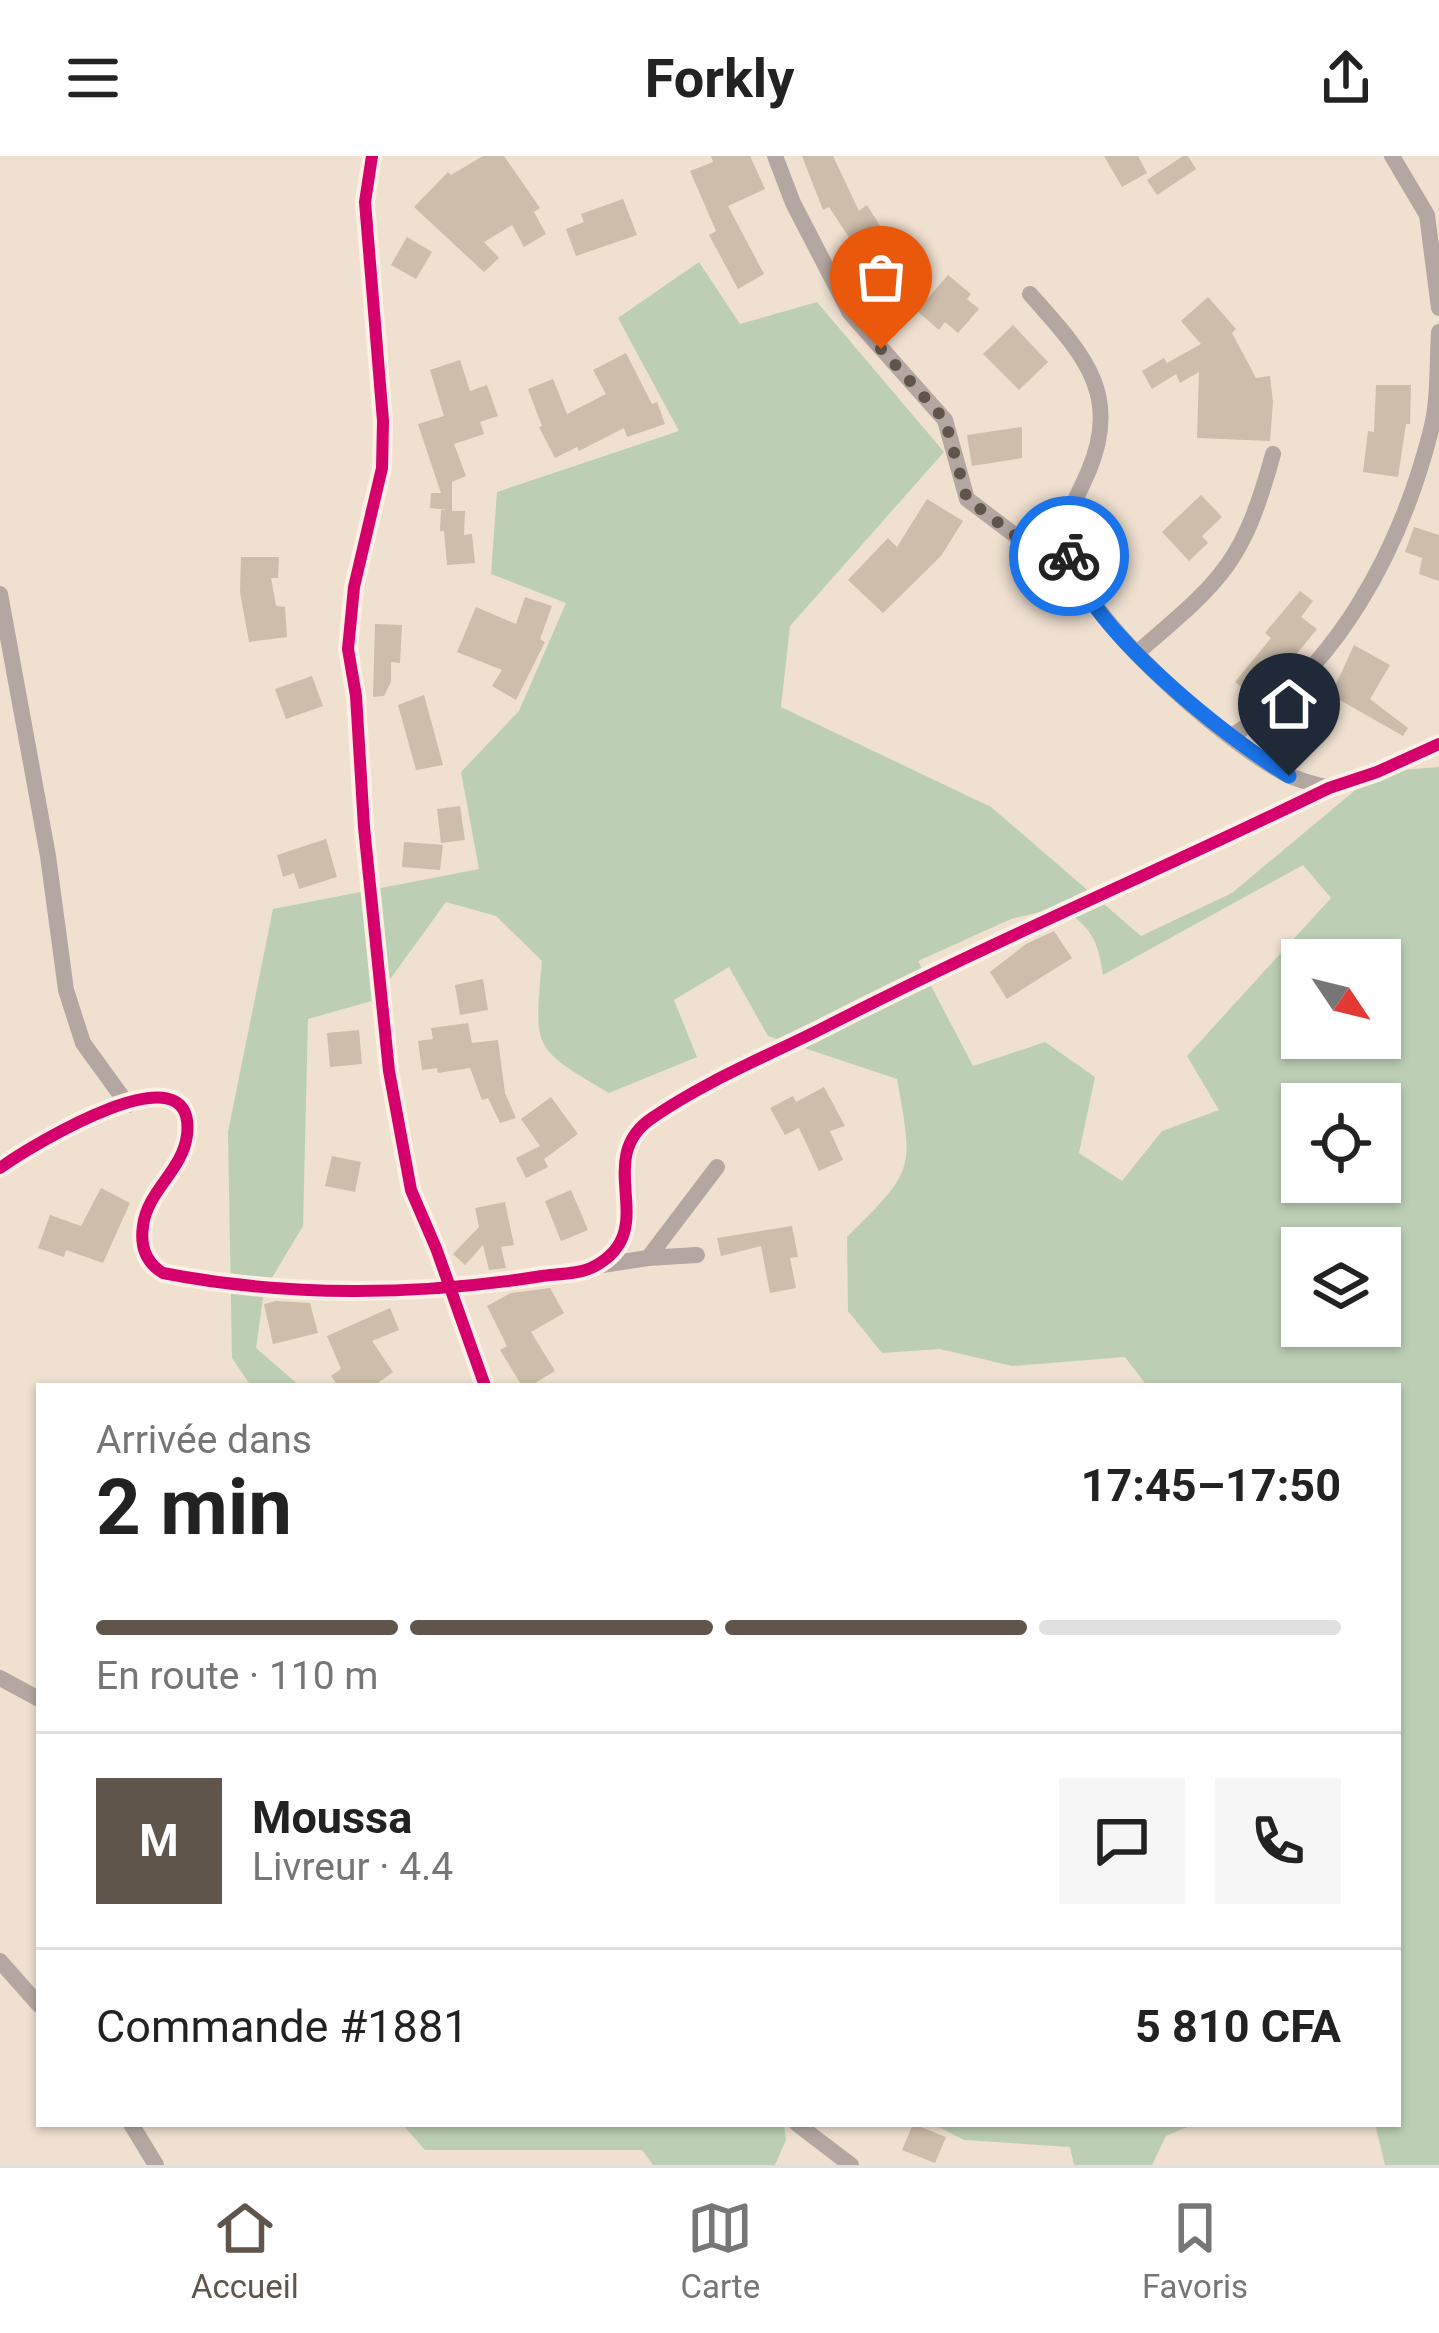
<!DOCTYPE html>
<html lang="fr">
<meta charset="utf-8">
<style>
body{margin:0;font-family:Roboto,sans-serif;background:#f6f6f6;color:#222;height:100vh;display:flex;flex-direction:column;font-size:45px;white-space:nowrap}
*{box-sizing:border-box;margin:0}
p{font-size:39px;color:#767676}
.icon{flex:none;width:66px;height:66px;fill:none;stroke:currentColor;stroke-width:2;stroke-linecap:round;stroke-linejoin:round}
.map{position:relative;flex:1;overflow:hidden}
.panel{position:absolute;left:36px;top:1227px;width:1365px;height:744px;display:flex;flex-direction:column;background:#fff;border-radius:0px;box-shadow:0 3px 9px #0004}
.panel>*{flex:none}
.needle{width:78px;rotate:125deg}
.tools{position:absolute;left:1281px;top:783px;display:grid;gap:24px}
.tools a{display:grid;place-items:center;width:120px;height:120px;border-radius:0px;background:#fff;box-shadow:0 3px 9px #0004;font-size:60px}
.pin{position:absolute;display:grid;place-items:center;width:102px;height:102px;color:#fff;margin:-123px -51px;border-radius:50% 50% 50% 0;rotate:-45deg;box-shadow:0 0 12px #0007}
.pin .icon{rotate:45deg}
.courier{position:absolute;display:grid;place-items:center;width:120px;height:120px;margin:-60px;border:9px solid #1a73e8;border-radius:50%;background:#fff;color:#222;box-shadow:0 3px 15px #0007}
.head em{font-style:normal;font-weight:700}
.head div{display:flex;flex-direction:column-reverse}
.head{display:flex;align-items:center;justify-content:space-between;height:204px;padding:0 60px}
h1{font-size:78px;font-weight:700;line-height:90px}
.bar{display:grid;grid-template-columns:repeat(4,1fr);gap:18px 12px;align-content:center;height:144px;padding:0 60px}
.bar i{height:15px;border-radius:9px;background:#e0e0e0}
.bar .current{background:#60554b}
.bar p{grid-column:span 4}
.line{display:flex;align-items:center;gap:30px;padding:0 60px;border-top:3px solid #e0e0e0}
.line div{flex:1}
.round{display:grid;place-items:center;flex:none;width:126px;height:126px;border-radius:0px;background:#f6f6f6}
header{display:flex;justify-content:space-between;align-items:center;height:156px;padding:0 60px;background:#fff;font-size:54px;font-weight:700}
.tabs{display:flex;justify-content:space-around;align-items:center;height:168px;border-top:3px solid #e0e0e0;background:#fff;font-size:33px;color:#767676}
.tabs a{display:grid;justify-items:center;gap:6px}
.tabs .current{color:#60554b}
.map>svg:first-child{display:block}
</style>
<header><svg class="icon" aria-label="menu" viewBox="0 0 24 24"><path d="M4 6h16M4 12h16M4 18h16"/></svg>Forkly<svg class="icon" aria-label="share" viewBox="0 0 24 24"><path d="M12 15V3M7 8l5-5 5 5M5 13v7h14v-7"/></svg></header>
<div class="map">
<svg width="1439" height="2009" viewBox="0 0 1439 2009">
<rect width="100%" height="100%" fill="#efe0d0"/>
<g fill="#bccfb4" fill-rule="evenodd">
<path d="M699 106 740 168 817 146 944 296 790 470 781 551 991 651 1141 780 1232 737 1377 616 1439 611V2009H1385L1375 1968H1398V1230H1147L1125 1201 1012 1210 940 1193 882 1197 848 1155 847 1081C914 1014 914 1016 897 923L768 880 729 811 674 844 697 901 609 937C532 891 534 895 542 805L496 760 446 746 375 844 308 863 303 1070 264 1135 256 1192 300 1230H251L232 1202 228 976 273 753 479 713 461 616 519 555 566 447 491 418 497 336 679 275 618 162ZM1303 709 1331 742 1187 900 1219 954 1162 975 1122 1025 1079 997 1095 921 1045 886 973 910 918 805 1011 763 1061 751C1091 772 1098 783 1103 819ZM1302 804H1380V882H1302ZM1302 948H1380V1026H1302ZM1302 1092H1380V1170H1302Z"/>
<polygon points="402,1968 784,1968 786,1984 775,2009 653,2009 642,1994 425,1994"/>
<polygon points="933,1968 1194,1968 1166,1980 1152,2009 1074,2009 1070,1991 964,1984"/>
</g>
<g fill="#cdbdab">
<polygon points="483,0 504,0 540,52 534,56 546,78 524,91 512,69 484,86 499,102 484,116 414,51 448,16 451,19"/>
<polygon points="711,0 750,0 765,33 728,50 764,118 738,133 709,79 716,75 690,15 713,6"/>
<polygon points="802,0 833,0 859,55 867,49 882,73 872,80 885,93 850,129 842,115 860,98 829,51 823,54"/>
<polygon points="1104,0 1138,0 1147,17 1122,31"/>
<polygon points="1183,0 1188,0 1196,13 1157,39 1147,24"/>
<polygon points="623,43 637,79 576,100 566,73 584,66 581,58"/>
<polygon points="407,81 432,96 416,123 391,109"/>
<polygon points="948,119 971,138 967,143 979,153 958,177 945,166 939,174 917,155"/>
<polygon points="1208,141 1236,173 1232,177 1256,222 1270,220 1273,246 1270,285 1197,282 1199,216 1180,227 1176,218 1152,233 1142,215 1164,202 1167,207 1201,188 1181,165"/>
<polygon points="1013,169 1048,206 1019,234 983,198"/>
<polygon points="626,197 652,248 657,246 665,268 627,281 624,272 579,295 577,291 555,302 539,271 542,270 528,233 553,223 567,258 606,238 593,214"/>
<polygon points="460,204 470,235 487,229 498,260 480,266 484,278 454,288 466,320 452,326 452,355 465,355 464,379 472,378 475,407 447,409 444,375 440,375 441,354 448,354 430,352 431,337 441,337 418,268 444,260 430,214"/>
<polygon points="1376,229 1411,229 1410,268 1406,268 1398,321 1363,316 1368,275 1374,276"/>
<polygon points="1022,271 1022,302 972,310 967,279"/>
<polygon points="1201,339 1222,361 1202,380 1208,387 1189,405 1162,376"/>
<polygon points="927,343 963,365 941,400 883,457 848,424 888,382 897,391"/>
<polygon points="1414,371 1439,379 1439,425 1419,418 1422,402 1405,396"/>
<polygon points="241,401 279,401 278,422 271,422 276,450 285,451 287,481 249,486 240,436"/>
<polygon points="1300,435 1313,445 1301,461 1317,473 1258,545 1235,526 1271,482 1265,477"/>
<polygon points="525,441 552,450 540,483 545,486 516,544 492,530 502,514 457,496 476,451 516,468"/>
<polygon points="375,468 402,469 400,507 391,506 391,526 384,540 373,541"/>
<polygon points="1354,489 1390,509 1370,543 1408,572 1403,580 1331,539"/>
<polygon points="312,520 323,550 286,563 275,533"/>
<polygon points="424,539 443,609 416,614 398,549"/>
<polygon points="460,650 465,684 441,687 437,653"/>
<polygon points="326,683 337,721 299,733 294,717 283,721 277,699"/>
<polygon points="404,686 443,689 440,714 402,711"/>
<polygon points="1054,775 1072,802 1007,843 990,816 1026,788"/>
<polygon points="483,823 488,854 460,859 455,829"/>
<polygon points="468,867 472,887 498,884 505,937 516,962 500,967 488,942 482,944 470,912 438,917 437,912 422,914 418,885 433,883 431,872"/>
<polygon points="359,874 362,908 330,911 327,877"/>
<polygon points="824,931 845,970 830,975 843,1004 819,1015 799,972 785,979 770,952 793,940 796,946"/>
<polygon points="551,941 578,978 544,1003 548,1011 526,1022 516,1002 540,990 521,963"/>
<polygon points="332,1000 361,1006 355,1036 325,1030"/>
<polygon points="101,1032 130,1047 103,1107 66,1094 64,1101 38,1092 50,1059 81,1070"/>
<polygon points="571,1034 588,1074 561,1085 545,1045"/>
<polygon points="505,1046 514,1089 501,1091 506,1112 489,1114 483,1089 465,1109 453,1098 479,1071 475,1052"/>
<polygon points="792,1070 798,1101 790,1102 796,1132 770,1137 761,1090 721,1100 717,1082"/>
<polygon points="550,1132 564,1157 531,1176 555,1215 530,1230 522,1230 500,1194 507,1190 487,1150 511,1137"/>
<polygon points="276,1145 310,1147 318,1177 273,1188 264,1148"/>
<polygon points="390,1152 399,1174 372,1185 393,1216 374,1230 338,1230 331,1220 341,1213 327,1180"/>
<polygon points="913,1968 946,1981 935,2007 902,1994"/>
</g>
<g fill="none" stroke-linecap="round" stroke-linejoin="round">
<g stroke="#b4a7a1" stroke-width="16">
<polyline points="372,0 365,46 383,265 382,312 354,431 348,493 356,540 364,671 389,915 411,1034 436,1092 485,1230"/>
<polyline points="775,0 793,47 850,157 945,264 967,343 1020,383 1045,386 1064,382"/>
<polyline points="1392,0 1427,59 1439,152"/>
<path d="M1030 138C1080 195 1122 235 1089 314 1081 334 1064 361 1065 383 1065 450 1228 589 1286 618 1299 625 1315 628 1329 632"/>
<polyline points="0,438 48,700 66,834 83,887 128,949"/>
<path d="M1138 496C1222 424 1243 408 1273 298"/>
<path d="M1232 580C1337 512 1399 397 1430 278 1439 246 1437 209 1439 176"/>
<path d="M0 1012C29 991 198 887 187 979 183 1014 147 1035 143 1070 140 1090 145 1106 163 1117 286 1141 418 1140 542 1120 558 1118 581 1118 595 1110 663 1073 590 1004 652 962 707 924 770 899 829 869 993 785 1163 713 1329 632L1377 616 1439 588"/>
<polyline points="648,1102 697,1099"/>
<polyline points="596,1110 648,1102 717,1011"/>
<polyline points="0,1522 39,1543"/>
<polyline points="0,1805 39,1849"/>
<polyline points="131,1968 156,2009"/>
<polyline points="797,1968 851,2009"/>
</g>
<g stroke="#fcf0e5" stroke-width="20">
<g id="cycleway">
<polyline points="372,0 365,46 383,265 382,312 354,431 348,493 356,540 364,671 389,915 411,1034 436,1092 485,1230"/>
<path d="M0 1012C29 991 198 887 187 979 183 1014 147 1035 143 1070 140 1090 145 1106 163 1117 286 1141 418 1140 542 1120 558 1118 581 1118 595 1110 663 1073 590 1004 652 962 707 924 770 899 829 869 993 785 1163 713 1329 632L1377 616 1439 588"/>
</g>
</g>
<use href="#cycleway" stroke="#d6006c" stroke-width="12"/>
</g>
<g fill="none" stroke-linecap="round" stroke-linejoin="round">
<polyline stroke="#60554b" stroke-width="12" stroke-dasharray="0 21.6" points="881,193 945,264 967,343 1020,383 1046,386 1064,382 1069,400"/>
<path stroke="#1a73e8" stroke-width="15" d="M1069 400C1088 472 1225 581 1289 620"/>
</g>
</svg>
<div class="tools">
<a><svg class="needle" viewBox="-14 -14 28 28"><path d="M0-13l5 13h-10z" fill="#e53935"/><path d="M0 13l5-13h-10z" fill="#767676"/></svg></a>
<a><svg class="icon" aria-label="locate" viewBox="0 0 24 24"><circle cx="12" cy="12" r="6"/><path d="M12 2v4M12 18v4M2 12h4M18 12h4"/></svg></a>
<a><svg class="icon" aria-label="layers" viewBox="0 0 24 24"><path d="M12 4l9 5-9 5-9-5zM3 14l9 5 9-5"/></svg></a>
</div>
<div class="pin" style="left:881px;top:193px;background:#ea580c"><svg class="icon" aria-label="bag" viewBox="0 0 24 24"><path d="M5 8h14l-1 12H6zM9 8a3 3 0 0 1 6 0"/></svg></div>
<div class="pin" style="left:1289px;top:620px;background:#1f2937"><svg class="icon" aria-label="home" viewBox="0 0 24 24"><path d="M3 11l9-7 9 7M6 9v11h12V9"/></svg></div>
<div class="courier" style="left:1069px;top:400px"><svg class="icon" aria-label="bike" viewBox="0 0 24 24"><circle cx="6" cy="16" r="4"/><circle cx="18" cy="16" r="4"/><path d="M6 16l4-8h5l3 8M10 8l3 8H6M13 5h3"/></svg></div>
<section class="panel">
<div class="head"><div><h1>2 min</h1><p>Arrivée dans</p></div><em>17:45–17:50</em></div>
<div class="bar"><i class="current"></i><i class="current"></i><i class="current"></i><i></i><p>En route · 110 m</p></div>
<div class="line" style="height:216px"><b class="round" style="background:#60554b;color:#fff">M</b><div><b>Moussa</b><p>Livreur · 4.4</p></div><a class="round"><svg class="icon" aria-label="chat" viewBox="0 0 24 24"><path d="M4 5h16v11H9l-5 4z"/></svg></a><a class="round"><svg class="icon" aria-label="phone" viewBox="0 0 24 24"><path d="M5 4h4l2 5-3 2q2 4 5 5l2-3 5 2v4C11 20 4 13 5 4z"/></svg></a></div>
<div class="line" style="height:156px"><div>Commande #1881</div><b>5 810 CFA</b></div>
</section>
</div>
<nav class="tabs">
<a class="current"><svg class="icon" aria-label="home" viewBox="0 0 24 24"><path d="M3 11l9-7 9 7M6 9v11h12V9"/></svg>Accueil</a>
<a><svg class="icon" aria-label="map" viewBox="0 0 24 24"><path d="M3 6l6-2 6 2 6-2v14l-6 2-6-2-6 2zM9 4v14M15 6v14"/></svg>Carte</a>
<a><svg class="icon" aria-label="saved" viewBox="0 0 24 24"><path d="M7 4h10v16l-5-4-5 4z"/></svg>Favoris</a>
</nav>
